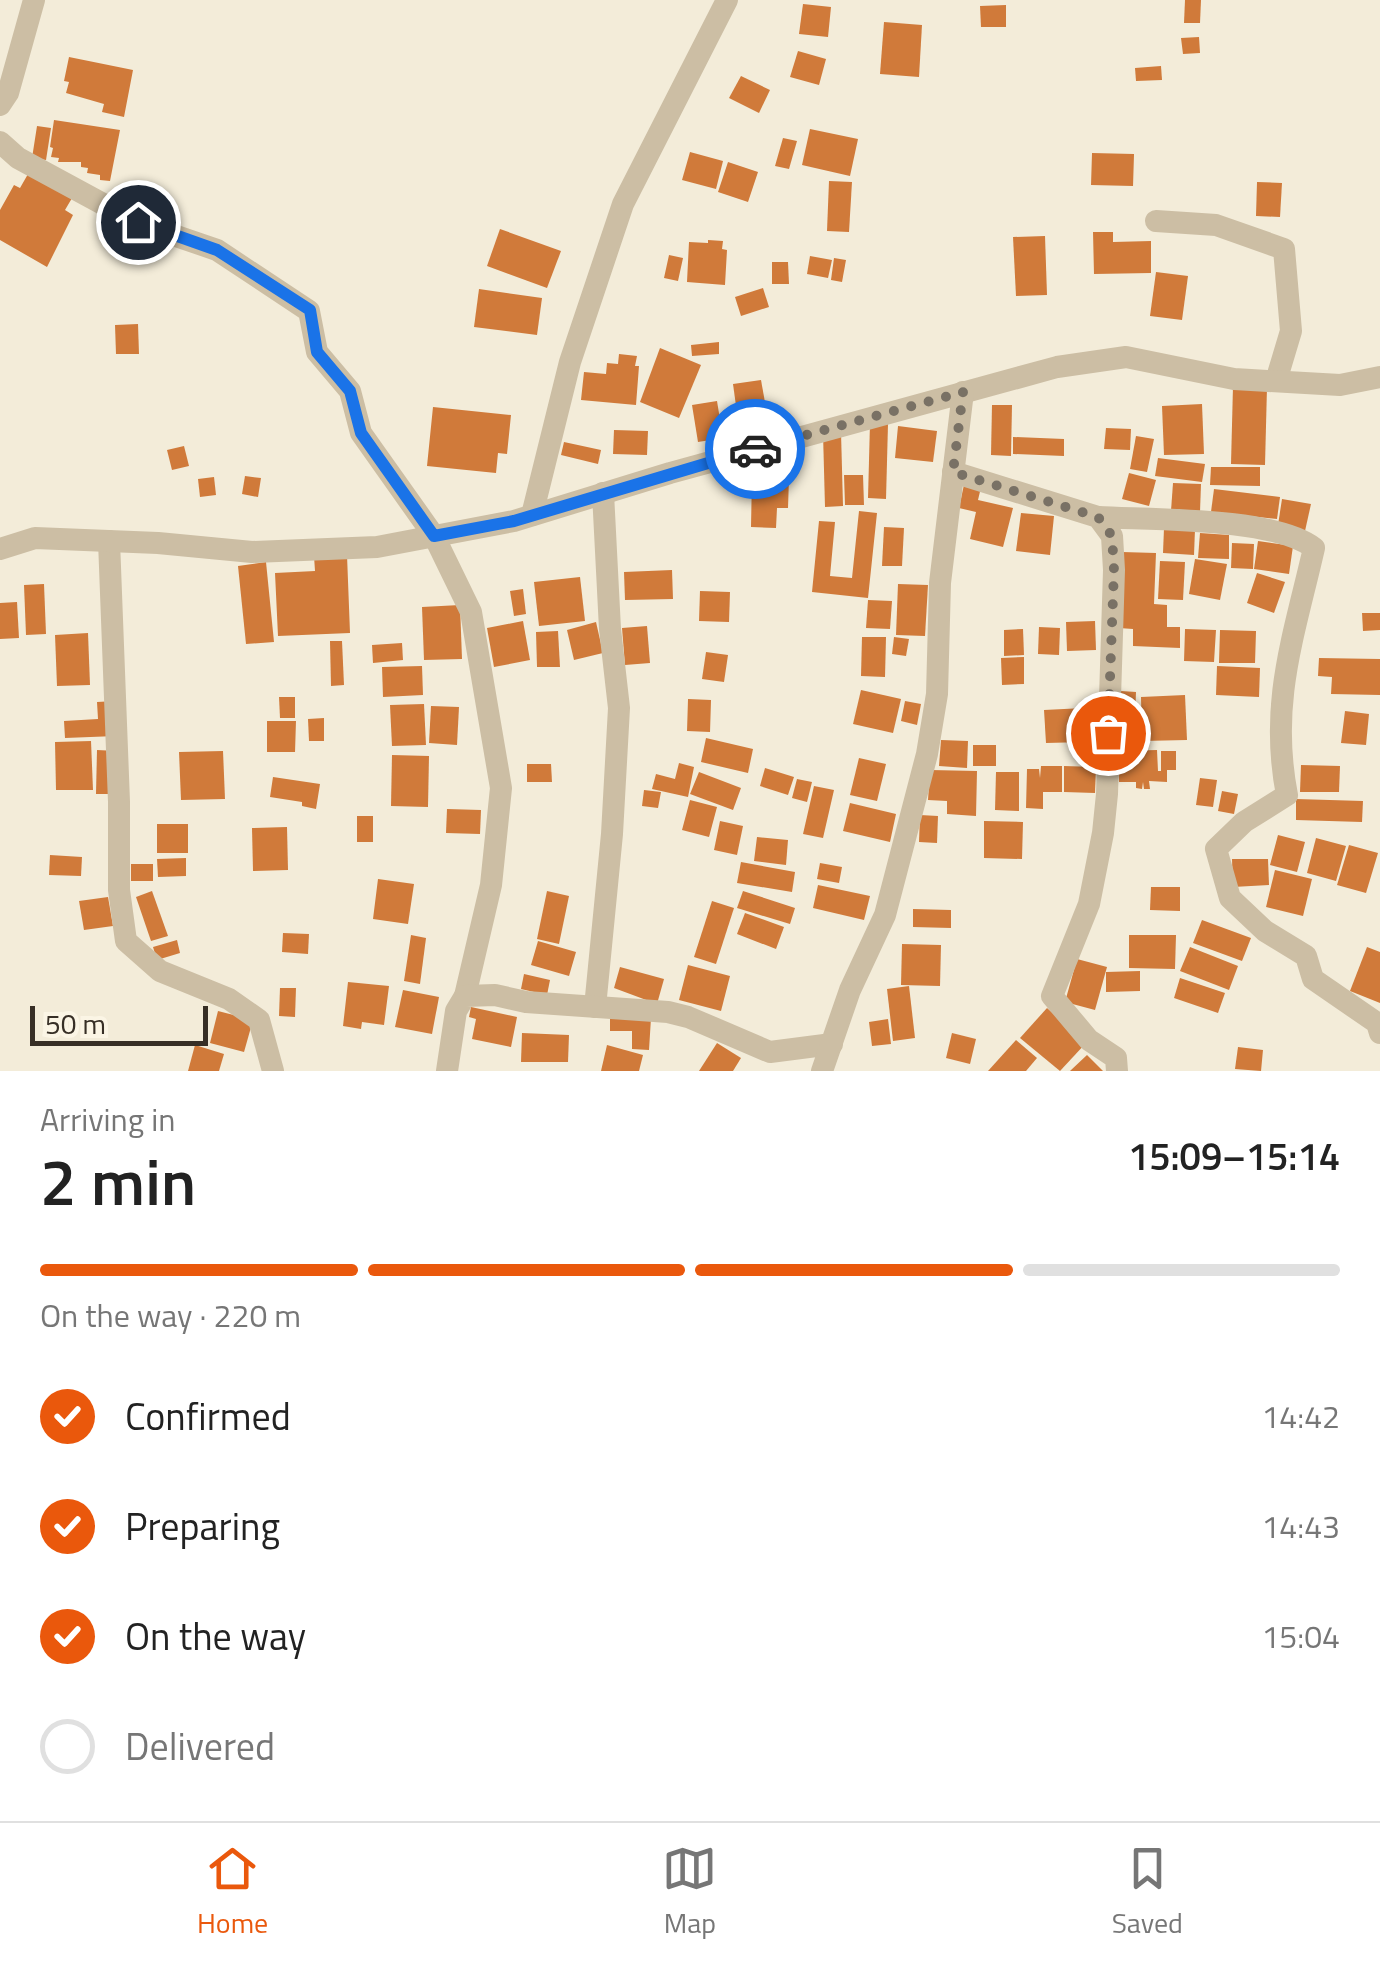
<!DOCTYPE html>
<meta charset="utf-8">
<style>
body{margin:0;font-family:"Titillium Web",sans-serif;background:#f6f6f6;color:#222;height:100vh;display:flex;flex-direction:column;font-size:38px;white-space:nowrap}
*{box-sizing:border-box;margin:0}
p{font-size:32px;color:#767676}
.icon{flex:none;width:55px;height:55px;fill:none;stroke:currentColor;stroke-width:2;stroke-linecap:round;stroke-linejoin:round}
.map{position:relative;height:1071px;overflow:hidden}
.details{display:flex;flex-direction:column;background:#fff;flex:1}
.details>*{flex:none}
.scale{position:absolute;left:30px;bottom:25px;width:178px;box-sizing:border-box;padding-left:10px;border:5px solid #372f26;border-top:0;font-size:28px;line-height:35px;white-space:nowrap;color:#372f26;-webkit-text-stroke:8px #fbf5e5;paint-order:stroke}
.pin{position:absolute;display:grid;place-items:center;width:85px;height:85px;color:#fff;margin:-42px;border:5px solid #fff;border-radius:50%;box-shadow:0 2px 10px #0007}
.courier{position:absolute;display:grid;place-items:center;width:100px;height:100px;margin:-50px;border:8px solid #1a73e8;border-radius:50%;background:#fff;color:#222;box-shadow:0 2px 12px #0007}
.overview em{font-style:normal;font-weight:600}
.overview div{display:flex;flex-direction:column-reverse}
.overview{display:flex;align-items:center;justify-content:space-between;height:170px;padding:0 40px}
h1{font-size:65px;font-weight:600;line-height:75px}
.bar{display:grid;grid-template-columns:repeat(4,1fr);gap:15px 10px;align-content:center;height:120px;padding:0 40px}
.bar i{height:12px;border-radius:8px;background:#e0e0e0}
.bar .selected{background:#ea580c}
.bar p{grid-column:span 4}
ol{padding:0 40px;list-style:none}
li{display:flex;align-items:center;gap:30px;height:110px}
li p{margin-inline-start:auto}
li .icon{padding:10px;border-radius:50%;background:#ea580c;color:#fff;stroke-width:4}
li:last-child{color:#767676}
li i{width:55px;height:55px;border:5px solid #e0e0e0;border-radius:50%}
.menu{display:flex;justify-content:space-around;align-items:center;height:140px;border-top:2px solid #e0e0e0;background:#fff;font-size:28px;color:#767676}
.menu a{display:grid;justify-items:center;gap:5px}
.menu .selected{color:#ea580c}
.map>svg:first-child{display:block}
</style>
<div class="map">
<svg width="1380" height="1071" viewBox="0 0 1380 1071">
<rect width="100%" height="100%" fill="#f3ecd9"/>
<g fill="#d07a3a">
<polygon points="1185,0 1201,0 1200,23 1184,23"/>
<polygon points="803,4 831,7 828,37 799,34"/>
<polygon points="1006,5 1006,27 981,27 980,6"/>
<polygon points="884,22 922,25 919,77 880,74"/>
<polygon points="1199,37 1200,53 1183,54 1181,38"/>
<polygon points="798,51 826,59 819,85 790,77"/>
<polygon points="69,57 133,70 124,117 102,112 104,104 66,93 69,82 64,81"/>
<polygon points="1161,66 1162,80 1136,81 1135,68"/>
<polygon points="741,76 770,90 759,113 729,98"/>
<polygon points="54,120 120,130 110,181 100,180 100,175 87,173 88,168 81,167 81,162 58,162 59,158 51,157 53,148 50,147"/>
<polygon points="37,126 51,128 46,160 32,158"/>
<polygon points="810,129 858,139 850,176 802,165"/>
<polygon points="783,138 797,141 789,169 775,166"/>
<polygon points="690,152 723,161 716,189 682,180"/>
<polygon points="1092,153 1134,154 1133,186 1091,185"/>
<polygon points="728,162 758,172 748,202 718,192"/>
<polygon points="28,174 75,193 65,210 73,215 47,267 0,240 0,210 14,185 20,188"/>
<polygon points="829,181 852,182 849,232 827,231"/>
<polygon points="1257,182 1282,183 1280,217 1256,216"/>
<polygon points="500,229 561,251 547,288 487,266"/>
<polygon points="1093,232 1113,232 1113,242 1151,241 1151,273 1094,274"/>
<polygon points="1045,236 1047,295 1016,296 1013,237"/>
<polygon points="708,240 723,241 722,249 727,250 725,285 687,282 689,242 708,243"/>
<polygon points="669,255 683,258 678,281 664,278"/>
<polygon points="810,256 832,260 828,278 807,274"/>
<polygon points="834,258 846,260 842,282 831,280"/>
<polygon points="772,262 788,262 789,284 772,284"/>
<polygon points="1156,272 1188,276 1182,320 1150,316"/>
<polygon points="763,288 769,307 741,316 735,297"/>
<polygon points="479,289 542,298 537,335 474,327"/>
<polygon points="138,324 139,354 116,354 115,325"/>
<polygon points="719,342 719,354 692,356 691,345"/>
<polygon points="660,348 701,365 679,418 640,402"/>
<polygon points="619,354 637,356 635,366 639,366 636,405 581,400 584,372 606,374 607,363 618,364"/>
<polygon points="761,380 766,408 737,413 733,384"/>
<polygon points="1233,386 1267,387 1265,465 1231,464"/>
<polygon points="717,401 723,438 698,442 692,405"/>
<polygon points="1202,404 1204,454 1164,455 1162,406"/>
<polygon points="992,405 1012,405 1011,456 991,455"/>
<polygon points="433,407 511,415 507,454 498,453 496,473 427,466"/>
<polygon points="870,423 888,424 886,499 868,498"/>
<polygon points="898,426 937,431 933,462 895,458"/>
<polygon points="1106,428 1131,429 1130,450 1104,449"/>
<polygon points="614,430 648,431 647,455 613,454"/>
<polygon points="841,432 843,506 825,507 823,433"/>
<polygon points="1136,436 1154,439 1147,472 1130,469"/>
<polygon points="1013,437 1064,439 1064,456 1013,454"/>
<polygon points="564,442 601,450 598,464 561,455"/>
<polygon points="184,446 189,466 172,470 167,450"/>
<polygon points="1158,458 1205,464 1202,482 1155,476"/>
<polygon points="1211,467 1260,467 1260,486 1210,485"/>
<polygon points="1129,473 1156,480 1149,506 1122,499"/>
<polygon points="844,475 863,475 864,505 845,505"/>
<polygon points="245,476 261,478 258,497 242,494"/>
<polygon points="214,477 216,495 200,497 198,479"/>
<polygon points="752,477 789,478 788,508 777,508 776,528 751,527"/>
<polygon points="965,480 982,483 978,500 1013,508 1003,547 970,539 976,512 959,508"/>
<polygon points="1173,483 1201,484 1200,512 1171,511"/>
<polygon points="1214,489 1280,497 1277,519 1211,512"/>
<polygon points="1282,499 1311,504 1305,531 1278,525"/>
<polygon points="859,511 877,513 868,598 812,592 819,521 835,522 830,576 852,578"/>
<polygon points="1021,513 1054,516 1050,555 1016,551"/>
<polygon points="884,527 904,528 902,566 882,566"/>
<polygon points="1164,528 1195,529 1194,555 1163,553"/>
<polygon points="1200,533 1229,535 1229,559 1198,558"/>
<polygon points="1258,541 1293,546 1289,574 1254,569"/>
<polygon points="1232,543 1254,544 1253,569 1231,568"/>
<polygon points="1122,552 1156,553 1154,604 1167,605 1167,627 1180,627 1180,648 1133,646 1133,629 1119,628"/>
<polygon points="347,555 350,633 278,636 275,573 315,571 314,556"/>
<polygon points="1195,559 1227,564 1220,600 1189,594"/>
<polygon points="1160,561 1185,562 1183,600 1158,599"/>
<polygon points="266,562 274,642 246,644 238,566"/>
<polygon points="672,570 673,599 625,600 624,572"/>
<polygon points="1257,573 1285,582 1274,613 1247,603"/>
<polygon points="580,577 585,621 539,626 534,582"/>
<polygon points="44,584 46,634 26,635 24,585"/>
<polygon points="898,584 928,585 925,636 896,635"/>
<polygon points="523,589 526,614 514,616 510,591"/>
<polygon points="700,591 730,592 729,622 699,621"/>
<polygon points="868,600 892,601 890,629 866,628"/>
<polygon points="17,602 19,638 0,639 0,603"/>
<polygon points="460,605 462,659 424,660 422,607"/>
<polygon points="1362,613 1380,613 1380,630 1363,631"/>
<polygon points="523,621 530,660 494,667 487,628"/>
<polygon points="1095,621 1096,650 1067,651 1066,622"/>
<polygon points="596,622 603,653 574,660 567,630"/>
<polygon points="647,626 650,663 625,665 622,628"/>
<polygon points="1039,627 1060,628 1059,655 1038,654"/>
<polygon points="1023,629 1024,655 1004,656 1004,630"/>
<polygon points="1185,629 1216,630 1214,662 1184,661"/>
<polygon points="1220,630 1256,631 1255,663 1219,663"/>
<polygon points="558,631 560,667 537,667 536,632"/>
<polygon points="88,633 90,685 57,686 55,635"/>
<polygon points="862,637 886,637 885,677 861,676"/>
<polygon points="894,637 909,639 906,656 892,654"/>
<polygon points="330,641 342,641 344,685 331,686"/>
<polygon points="402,643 403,660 373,663 372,645"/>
<polygon points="706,652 728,655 724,682 702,679"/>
<polygon points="1024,657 1024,684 1002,685 1001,658"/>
<polygon points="1319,658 1380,659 1380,695 1331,694 1332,677 1318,676"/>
<polygon points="422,666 423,695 383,697 382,667"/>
<polygon points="1217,666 1260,668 1259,697 1216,695"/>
<polygon points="861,690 901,699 893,733 853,724"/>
<polygon points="1121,691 1136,692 1135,717 1120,717"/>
<polygon points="1185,695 1187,740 1142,741 1141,697"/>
<polygon points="279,697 295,697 295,718 280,718"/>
<polygon points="688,699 711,700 710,732 687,731"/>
<polygon points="115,701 116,736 65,738 64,721 98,719 97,702"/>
<polygon points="905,701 921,704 917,725 901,721"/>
<polygon points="424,704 426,745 392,746 390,705"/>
<polygon points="431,706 459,707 457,745 429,743"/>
<polygon points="1084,708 1085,742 1046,743 1044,710"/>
<polygon points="1345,711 1369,714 1366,745 1341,743"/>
<polygon points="324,718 324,741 309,741 308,719"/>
<polygon points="267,721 296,721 295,752 267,752"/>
<polygon points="706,738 753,749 748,773 701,762"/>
<polygon points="941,740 968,741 967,768 939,766"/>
<polygon points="91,741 93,790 56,790 55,742"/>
<rect x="973" y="745" width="23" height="21"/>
<polygon points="97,750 117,751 116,794 96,794"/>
<polygon points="1157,750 1158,771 1161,771 1161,751 1176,751 1176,770 1167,770 1167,782 1149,781 1150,789 1144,789 1143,782 1142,789 1136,788 1136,782 1119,782 1118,751"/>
<polygon points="223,751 225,799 181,800 179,752"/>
<polygon points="392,755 429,756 428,807 391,806"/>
<polygon points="859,758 886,764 877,801 850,795"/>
<polygon points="679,763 694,767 688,797 652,789 656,774 675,779"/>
<polygon points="527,764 551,764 552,782 527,782"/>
<polygon points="1301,765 1340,766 1339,792 1300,792"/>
<polygon points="1041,766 1062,766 1062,792 1043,792 1043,809 1026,808 1027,769 1039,769 1040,778"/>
<polygon points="1064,766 1096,767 1095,793 1064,792"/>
<polygon points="765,768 794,777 788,795 760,786"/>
<polygon points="930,770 977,771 976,816 947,814 947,801 928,800"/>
<polygon points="699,772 741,788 733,810 690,794"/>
<polygon points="996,772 1019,772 1019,811 995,810"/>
<polygon points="273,777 320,784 316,809 302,806 302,802 270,797"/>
<polygon points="1200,778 1217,780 1213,807 1196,805"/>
<polygon points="797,779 812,782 807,802 792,798"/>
<polygon points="814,786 834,790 823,838 803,834"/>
<polygon points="644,790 661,792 658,808 642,806"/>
<polygon points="1222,791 1238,794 1234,814 1218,811"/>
<polygon points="1296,799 1363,801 1362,822 1296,820"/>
<polygon points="690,800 717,807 709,837 682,830"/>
<polygon points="850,803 896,814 890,842 843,831"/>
<polygon points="447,809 481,810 480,834 446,833"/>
<polygon points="920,815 938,816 937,843 919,842"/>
<rect x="357" y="816" width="16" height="26"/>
<polygon points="720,821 743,826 737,855 714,850"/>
<polygon points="984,821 1023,822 1022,859 984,858"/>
<rect x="157" y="824" width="31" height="29"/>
<polygon points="287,827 288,870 253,871 252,828"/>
<polygon points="1278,835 1305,842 1297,872 1270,865"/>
<polygon points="757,837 788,840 786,865 754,861"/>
<polygon points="1316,838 1346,846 1336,881 1307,873"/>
<polygon points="1349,845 1378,853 1366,893 1337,885"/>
<polygon points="50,855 82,857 81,876 49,875"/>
<polygon points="186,858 186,876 158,877 157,859"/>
<polygon points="1232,859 1268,859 1269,885 1233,887"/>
<polygon points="741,862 795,872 792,892 737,883"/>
<polygon points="820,863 842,867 839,883 817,879"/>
<rect x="131" y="864" width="22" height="17"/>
<polygon points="1275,870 1312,879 1303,916 1266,907"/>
<polygon points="378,879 414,884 408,924 373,919"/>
<polygon points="818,885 870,896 864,920 813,908"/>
<polygon points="1151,887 1180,887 1180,911 1150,910"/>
<polygon points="152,891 168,936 151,941 136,897"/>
<polygon points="547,891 569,896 559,944 537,939"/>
<polygon points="743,891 795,908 790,924 737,908"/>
<polygon points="108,897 113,926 84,930 79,901"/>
<polygon points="712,901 734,908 716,964 694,957"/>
<polygon points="913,909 951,910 951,928 913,927"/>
<polygon points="745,913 784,927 776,949 737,934"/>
<polygon points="1202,920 1251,938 1242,961 1193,943"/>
<polygon points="283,933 309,934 308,954 282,952"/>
<polygon points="411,935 426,938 420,984 404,981"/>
<polygon points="1129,935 1176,935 1175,969 1129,968"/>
<polygon points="177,940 180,953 157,960 153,947"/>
<polygon points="538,941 576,952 569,976 531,965"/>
<polygon points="902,944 941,945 940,986 901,985"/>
<polygon points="1190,947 1238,966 1229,990 1180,971"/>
<polygon points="1367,947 1380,952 1380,1003 1350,991"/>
<polygon points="1077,959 1107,967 1095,1010 1065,1002"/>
<polygon points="688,965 730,976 721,1011 679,1000"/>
<polygon points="620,967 664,979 657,1004 614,988"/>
<polygon points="1140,971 1140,991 1106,992 1106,972"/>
<polygon points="524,974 550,980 547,995 521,989"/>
<polygon points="1180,978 1225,993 1218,1013 1174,998"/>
<polygon points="348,982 389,986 384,1025 362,1022 361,1029 343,1026"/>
<polygon points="909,986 915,1038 893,1041 887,989"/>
<polygon points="280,988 296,988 295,1017 279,1016"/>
<polygon points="403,990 439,997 432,1034 395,1027"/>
<polygon points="471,1007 517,1017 511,1047 472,1039 476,1019 469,1017"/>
<polygon points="1047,1008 1086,1043 1060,1071 1020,1038"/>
<polygon points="218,1011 253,1020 244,1052 210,1043"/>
<polygon points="610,1016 651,1018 649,1050 632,1049 632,1031 610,1031"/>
<polygon points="888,1019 891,1044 872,1046 869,1022"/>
<polygon points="522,1033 569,1035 568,1062 521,1062"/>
<polygon points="952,1033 976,1039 970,1064 946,1058"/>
<polygon points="1016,1040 1037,1058 1026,1071 988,1071"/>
<polygon points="717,1043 741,1058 733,1071 699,1071"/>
<polygon points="195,1045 224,1054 219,1071 188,1071"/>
<polygon points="607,1045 643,1055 639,1071 601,1071"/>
<polygon points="1238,1047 1263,1050 1261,1071 1235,1069"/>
<polygon points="1087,1055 1103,1071 1070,1071"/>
</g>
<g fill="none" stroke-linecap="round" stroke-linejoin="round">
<g stroke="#ccbea4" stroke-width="22">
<polyline points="0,105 8,93 34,0"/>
<polyline points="0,142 18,158 138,223 217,250 309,311 317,352 350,391 361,433 434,536 471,612 501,788 491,885 465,996"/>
<polyline points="1156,221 1216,225 1284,249 1291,331 1276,381"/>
<polyline points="953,472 1098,517 1112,536 1114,570 1107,794 1103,833 1089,904 1052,996 1089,1040 1116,1058 1117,1071"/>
<polyline points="532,515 570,362 623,204 727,0"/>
<path d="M1098 517C1151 520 1274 517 1314 548 1294 636 1269 703 1287 795L1244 822 1216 849 1230 898 1265 931 1306 956 1313 979 1377 1023 1380 1033"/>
<polyline points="109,541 119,802 119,890 126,941 160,971 229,999 259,1020 273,1071"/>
<polyline points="0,549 35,538 158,543 252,552 377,547 514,521 670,473 1057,367 1126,357 1234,379 1340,385 1380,377"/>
<polyline points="595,1007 612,834 619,708 610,629 603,493"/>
<polyline points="447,1071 456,1011 465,996 495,995 526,1002 668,1012 688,1017 770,1052 832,1044"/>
<polyline points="822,1071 850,990 885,915 927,754 937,694 940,583 963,392"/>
</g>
</g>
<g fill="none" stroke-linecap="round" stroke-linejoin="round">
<polyline stroke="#797165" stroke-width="10" stroke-dasharray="0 18" points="755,449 963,392 953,472 1098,517 1112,536 1114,570 1108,733"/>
<polyline stroke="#1a73e8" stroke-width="12" points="138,222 217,250 310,310 317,352 350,391 361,433 434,536 514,521 755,449"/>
</g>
</svg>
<div class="scale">50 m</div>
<div class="pin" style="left:1108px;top:733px;background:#ea580c"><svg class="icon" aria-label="bag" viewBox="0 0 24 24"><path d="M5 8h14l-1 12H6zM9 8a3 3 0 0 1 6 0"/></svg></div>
<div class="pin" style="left:138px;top:222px;background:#1f2937"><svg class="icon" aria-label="home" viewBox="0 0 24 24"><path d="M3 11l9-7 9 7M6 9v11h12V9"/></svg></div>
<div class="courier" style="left:755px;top:449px"><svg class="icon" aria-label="car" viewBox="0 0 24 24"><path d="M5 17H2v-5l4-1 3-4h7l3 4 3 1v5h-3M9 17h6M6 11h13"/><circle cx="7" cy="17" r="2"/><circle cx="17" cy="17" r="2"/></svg></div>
</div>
<section class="details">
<div class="overview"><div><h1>2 min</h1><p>Arriving in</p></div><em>15:09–15:14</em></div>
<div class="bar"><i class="selected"></i><i class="selected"></i><i class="selected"></i><i></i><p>On the way · 220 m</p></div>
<ol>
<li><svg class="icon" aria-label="check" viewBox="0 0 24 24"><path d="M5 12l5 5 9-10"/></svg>Confirmed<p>14:42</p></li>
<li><svg class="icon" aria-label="check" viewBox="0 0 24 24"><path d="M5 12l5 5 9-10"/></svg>Preparing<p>14:43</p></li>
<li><svg class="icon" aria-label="check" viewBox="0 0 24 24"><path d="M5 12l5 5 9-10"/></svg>On the way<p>15:04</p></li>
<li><i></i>Delivered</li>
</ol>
</section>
<nav class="menu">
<a class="selected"><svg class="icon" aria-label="home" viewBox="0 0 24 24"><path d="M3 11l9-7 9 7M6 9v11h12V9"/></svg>Home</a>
<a><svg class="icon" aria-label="map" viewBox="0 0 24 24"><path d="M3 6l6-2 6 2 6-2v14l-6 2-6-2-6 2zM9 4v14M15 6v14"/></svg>Map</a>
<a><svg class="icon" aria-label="saved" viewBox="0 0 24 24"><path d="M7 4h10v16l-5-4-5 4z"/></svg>Saved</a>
</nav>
